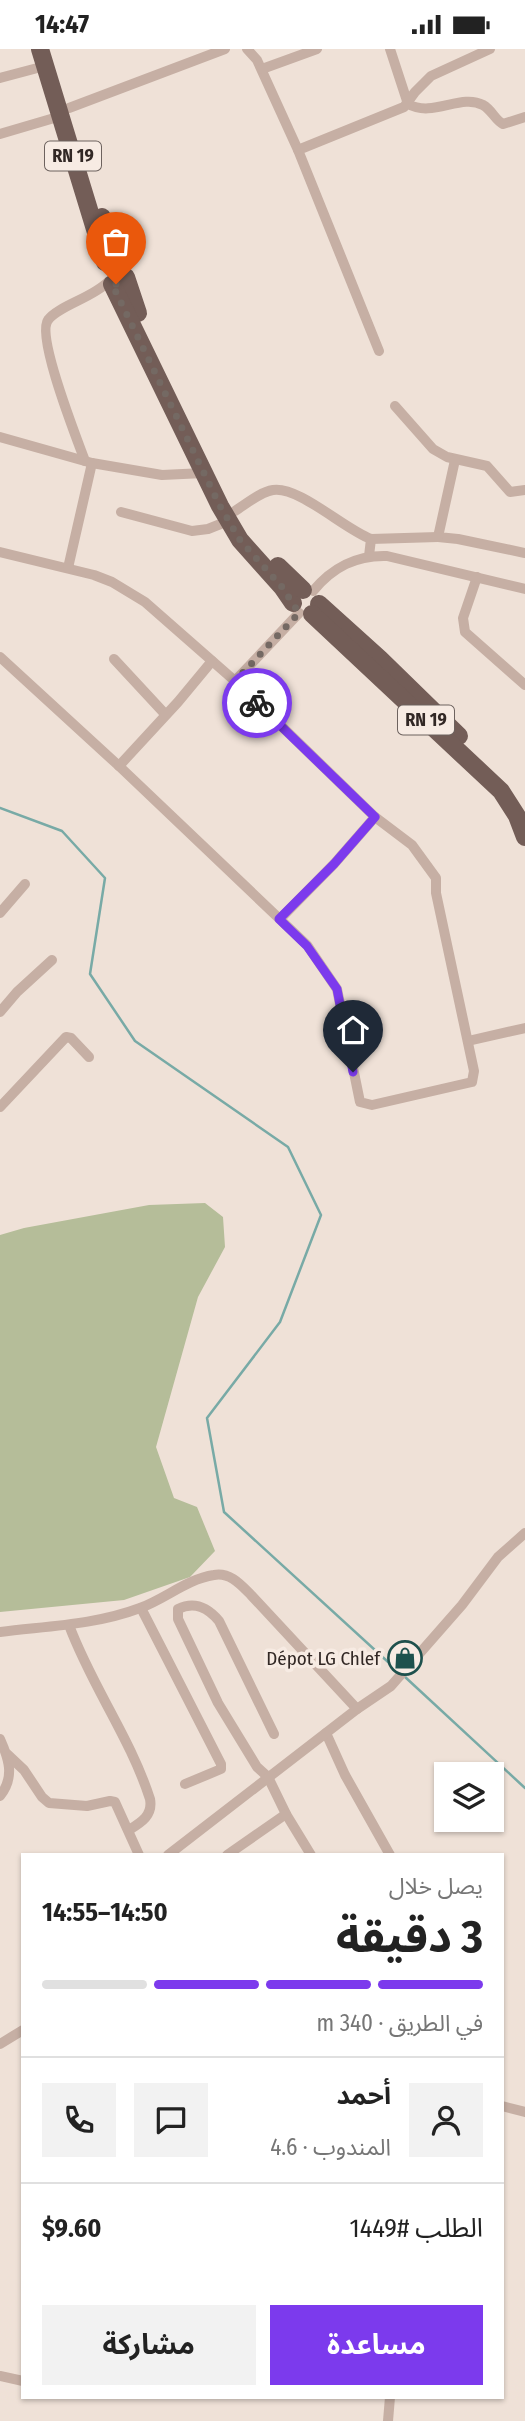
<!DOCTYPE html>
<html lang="ar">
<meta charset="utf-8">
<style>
body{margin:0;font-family:"Fira Sans Condensed","Noto Sans Arabic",sans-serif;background:#f2f2f2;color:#222;direction:rtl;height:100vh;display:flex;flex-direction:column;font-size:26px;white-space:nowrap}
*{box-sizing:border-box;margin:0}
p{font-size:23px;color:#767676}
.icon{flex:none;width:38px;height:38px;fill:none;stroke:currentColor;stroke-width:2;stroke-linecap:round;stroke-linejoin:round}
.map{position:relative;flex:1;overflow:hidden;direction:ltr}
.side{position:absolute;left:21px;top:1804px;width:483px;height:546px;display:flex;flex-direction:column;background:#fff;border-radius:0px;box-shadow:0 2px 5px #0004;direction:rtl}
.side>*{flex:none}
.fabs{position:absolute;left:434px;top:1713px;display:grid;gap:14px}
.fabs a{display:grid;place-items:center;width:70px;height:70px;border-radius:0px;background:#fff;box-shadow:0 2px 5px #0004;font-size:35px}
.pin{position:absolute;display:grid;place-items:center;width:60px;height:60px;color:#fff;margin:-72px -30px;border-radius:50% 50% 50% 0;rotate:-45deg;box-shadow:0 0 7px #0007}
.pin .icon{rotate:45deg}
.courier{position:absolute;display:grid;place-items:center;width:70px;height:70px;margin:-35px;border:5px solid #7c3aed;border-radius:50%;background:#fff;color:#222;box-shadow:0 2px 9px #0007}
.summary em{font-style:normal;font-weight:700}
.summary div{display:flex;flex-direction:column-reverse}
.summary{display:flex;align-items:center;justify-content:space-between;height:119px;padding:0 21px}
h1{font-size:46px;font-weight:700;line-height:52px}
.bar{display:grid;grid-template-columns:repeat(4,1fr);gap:10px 7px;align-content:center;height:84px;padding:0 21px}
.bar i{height:9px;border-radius:5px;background:#e0e0e0}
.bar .on{background:#7c3aed}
.bar p{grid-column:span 4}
.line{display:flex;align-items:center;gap:18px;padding:0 21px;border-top:2px solid #e0e0e0}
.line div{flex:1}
.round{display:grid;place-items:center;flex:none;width:74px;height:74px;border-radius:0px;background:#f2f2f2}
.primary-button{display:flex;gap:14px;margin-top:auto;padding:14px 21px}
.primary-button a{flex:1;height:80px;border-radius:0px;background:#7c3aed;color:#fff;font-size:28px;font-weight:700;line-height:80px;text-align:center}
.primary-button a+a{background:#f2f2f2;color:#222}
.status{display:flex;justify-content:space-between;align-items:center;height:49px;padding:0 35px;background:#fff;direction:ltr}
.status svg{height:19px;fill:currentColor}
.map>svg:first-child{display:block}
</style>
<div class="status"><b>14:47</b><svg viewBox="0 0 49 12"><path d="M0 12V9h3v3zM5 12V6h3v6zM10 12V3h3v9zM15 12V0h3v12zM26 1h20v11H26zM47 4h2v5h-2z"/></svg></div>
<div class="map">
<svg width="525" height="2372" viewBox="0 0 525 2372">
<rect width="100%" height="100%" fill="#efe1d7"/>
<polygon fill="#b5bd99" points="205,1154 223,1168 225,1198 198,1248 156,1398 174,1449 197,1458 215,1502 190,1528 124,1551 0,1563 0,1186 24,1179 149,1156"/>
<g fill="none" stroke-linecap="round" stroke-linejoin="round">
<g stroke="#78aaa6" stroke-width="2.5">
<polyline points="0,759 62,782 105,829 90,925 135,992 288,1098 321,1166 280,1273 207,1369 224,1463 399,1623"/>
<polyline points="404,1627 525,1739"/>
</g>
<g stroke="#c6afa4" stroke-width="10">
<polyline points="247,0 257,11 298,101"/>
<path d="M390 0 408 55C433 69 461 44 483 56 492 61 495 71 503 75L525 68"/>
<polyline points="262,20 317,0"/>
<polyline points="0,29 45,17"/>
<polyline points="69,59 225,0"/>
<polyline points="0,85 61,67"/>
<polyline points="379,302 298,101 404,58 415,43 431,27 490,0"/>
<polyline points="395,357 433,400 447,408 487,417 510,443 525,441"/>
<polyline points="0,388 92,414 162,426 204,424"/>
<polyline points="455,411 438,488 458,490 525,504"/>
<path d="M85 412C77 390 36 287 48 271 58 257 92 249 108 233"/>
<path d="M235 462C246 455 260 443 273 441 299 437 344 480 371 490L369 507"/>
<polyline points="121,463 192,482 208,480 228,472"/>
<polyline points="371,490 438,488"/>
<polyline points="0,503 94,526 112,533 145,553 235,632 375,768 412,796 436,829 436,844 474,1022 472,1033 372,1056 360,1053 337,940 307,896 119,717 0,608"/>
<polyline points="68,519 92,414"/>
<polyline points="477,528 463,569 465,583 525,636"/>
<path d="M313 542C333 518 356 506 387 507L525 540"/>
<polyline points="114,610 165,665"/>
<polyline points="235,632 299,564"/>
<polyline points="119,717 178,653 212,612"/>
<polyline points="0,864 25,835"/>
<polyline points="280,870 334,815 375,768"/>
<polyline points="0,963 17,943 52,911"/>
<polyline points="468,992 525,979"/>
<polyline points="0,1058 66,988 71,989 89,1008"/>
<polyline points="141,1559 221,1715 221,1720 185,1735"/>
<path d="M69 1576C91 1636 130 1688 150 1750 153 1766 142 1773 129 1781"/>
<path d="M0 1583C47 1577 95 1576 140 1559 165 1550 187 1530 214 1526 230 1523 241 1536 251 1546L357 1660"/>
<polyline points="326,1684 345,1726 390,1806"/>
<path d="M274 1685 219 1572C208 1559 195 1552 178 1560V1570L218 1654 257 1718 268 1728 286 1765 311 1806"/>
<path d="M0 1690C9 1710 15 1728 0 1747"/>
<polyline points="7,1705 24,1721 42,1748 49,1754 87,1757 110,1752 115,1753 139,1806"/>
<polyline points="168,1806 357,1660 391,1637 462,1556 498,1508 525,1484"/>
<polyline points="227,1806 286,1765"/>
<polyline points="0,1995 23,1981"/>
<polyline points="502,2057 525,2063"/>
<polyline points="0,2327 23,2332"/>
<polyline points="388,2372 390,2348"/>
</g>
<g stroke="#735d57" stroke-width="18">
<polyline points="40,0 105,213"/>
<polyline points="102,168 119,210"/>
<polyline points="126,228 138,264"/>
<polyline points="112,235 220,457 240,491 282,538 293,554"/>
<polyline points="278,517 303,541"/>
<polyline points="319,555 380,610 459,687"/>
<polyline points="312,565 501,742 517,767 525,788"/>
</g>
</g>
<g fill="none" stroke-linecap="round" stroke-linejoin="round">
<polyline stroke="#746963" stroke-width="7" stroke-dasharray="0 12.6" points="116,235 112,235 220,457 240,491 282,538 299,564 235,632 257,654"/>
<polyline stroke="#7c3aed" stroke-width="9" points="257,654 375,768 334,815 279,870 307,897 337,940 353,1023"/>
</g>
<defs>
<g id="shop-ring" transform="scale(1.75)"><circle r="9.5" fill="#f7ebe3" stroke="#1e514d" stroke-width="1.5"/><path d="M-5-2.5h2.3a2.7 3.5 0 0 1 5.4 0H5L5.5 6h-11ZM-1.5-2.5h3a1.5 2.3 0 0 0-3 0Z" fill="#1e514d"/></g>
</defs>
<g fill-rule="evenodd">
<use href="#shop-ring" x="405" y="1609"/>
</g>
<g text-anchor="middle" stroke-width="7" stroke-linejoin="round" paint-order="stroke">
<g fill="#f7ebe3" stroke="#6d625e" stroke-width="2">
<rect x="45" y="92.5" width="56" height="29" rx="5"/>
<rect x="398" y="656.5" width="56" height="29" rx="5"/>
</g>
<g font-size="18" font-weight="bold" fill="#322825">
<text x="73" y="113">RN 19</text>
<text x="426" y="677">RN 19</text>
</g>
<g font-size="19" fill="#322825" stroke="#f7ebe3" text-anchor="end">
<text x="380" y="1616">Dépot LG Chlef</text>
</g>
</g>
</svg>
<div class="fabs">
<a><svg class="icon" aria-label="layers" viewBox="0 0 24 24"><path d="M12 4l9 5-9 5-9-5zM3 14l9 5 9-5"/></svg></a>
</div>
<div class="pin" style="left:116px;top:235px;background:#ea580c"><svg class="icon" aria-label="bag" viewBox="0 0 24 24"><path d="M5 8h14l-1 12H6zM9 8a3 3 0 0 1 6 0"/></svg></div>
<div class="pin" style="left:353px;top:1023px;background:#1f2937"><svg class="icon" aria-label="home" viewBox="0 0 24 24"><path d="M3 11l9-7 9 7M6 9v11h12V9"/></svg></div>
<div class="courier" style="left:257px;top:654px"><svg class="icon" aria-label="bike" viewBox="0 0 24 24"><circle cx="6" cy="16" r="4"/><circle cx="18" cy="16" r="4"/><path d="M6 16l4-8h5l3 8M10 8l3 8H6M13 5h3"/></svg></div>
<section class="side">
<div class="summary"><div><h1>3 دقيقة</h1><p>يصل خلال</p></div><em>14:50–14:55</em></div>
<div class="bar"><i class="on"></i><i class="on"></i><i class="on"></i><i></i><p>في الطريق · 340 m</p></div>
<div class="line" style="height:126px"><a class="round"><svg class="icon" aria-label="person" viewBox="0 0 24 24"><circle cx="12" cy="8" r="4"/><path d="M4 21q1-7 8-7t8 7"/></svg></a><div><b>أحمد</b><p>المندوب · 4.6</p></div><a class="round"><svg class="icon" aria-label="chat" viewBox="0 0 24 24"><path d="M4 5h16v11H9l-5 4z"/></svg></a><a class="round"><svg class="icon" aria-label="phone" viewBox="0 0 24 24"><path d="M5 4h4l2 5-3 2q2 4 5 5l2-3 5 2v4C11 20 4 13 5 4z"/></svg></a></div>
<div class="line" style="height:91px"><div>الطلب #1449</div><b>$9.60</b></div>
<div class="primary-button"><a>مساعدة</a><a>مشاركة</a></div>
</section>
</div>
